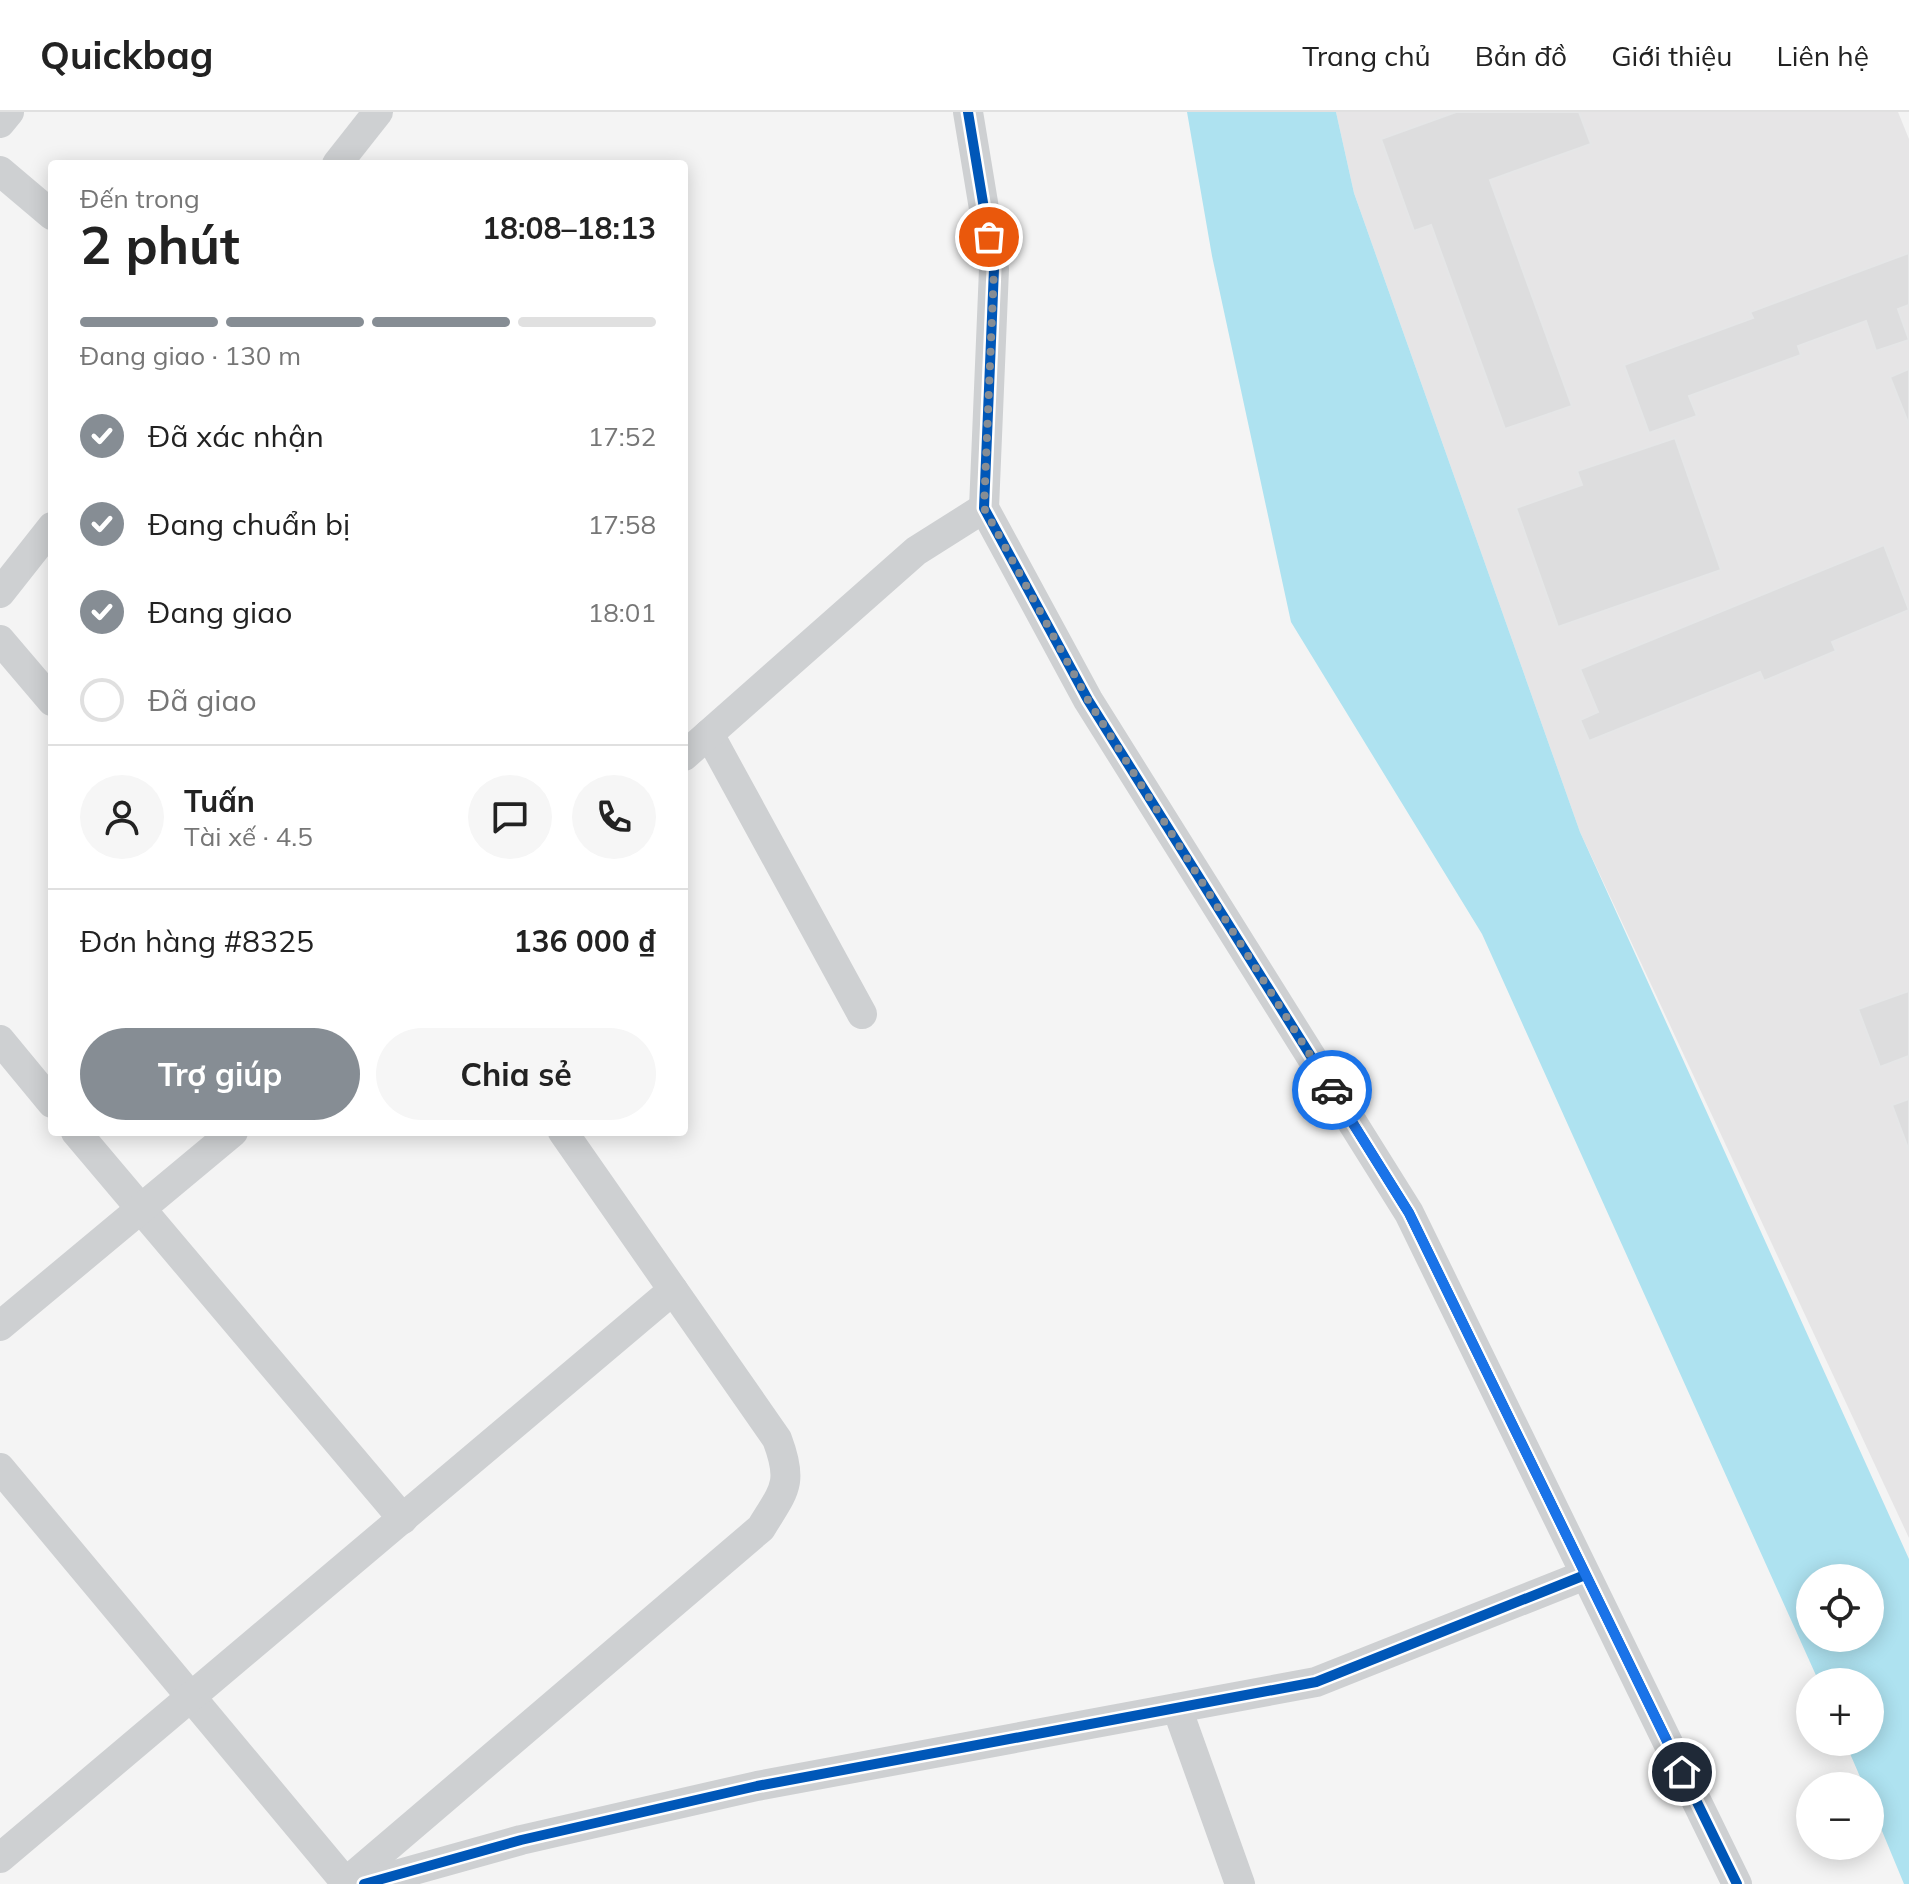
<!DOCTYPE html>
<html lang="vi">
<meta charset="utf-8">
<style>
body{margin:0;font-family:Mulish,sans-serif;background:#f6f6f6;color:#222;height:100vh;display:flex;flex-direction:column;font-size:30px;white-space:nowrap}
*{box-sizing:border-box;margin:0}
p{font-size:26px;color:#767676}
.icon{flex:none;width:44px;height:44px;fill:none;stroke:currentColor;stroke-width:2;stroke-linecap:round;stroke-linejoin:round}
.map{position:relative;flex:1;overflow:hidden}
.side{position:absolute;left:48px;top:48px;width:640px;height:976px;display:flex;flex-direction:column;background:#fff;border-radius:8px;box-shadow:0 4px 20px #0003}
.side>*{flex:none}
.tools{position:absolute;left:1796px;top:1452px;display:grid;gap:16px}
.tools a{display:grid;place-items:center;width:88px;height:88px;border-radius:50%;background:#fff;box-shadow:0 4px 20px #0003;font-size:40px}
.pin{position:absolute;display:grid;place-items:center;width:68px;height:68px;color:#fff;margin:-34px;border:4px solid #fff;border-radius:50%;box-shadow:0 2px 8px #0007}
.courier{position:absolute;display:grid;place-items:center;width:80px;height:80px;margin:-40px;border:6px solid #1a73e8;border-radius:50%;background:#fff;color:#222;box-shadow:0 2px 10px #0007}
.head em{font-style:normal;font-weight:700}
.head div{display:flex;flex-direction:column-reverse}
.head{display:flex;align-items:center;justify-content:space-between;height:136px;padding:0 32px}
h1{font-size:52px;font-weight:700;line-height:60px}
.bar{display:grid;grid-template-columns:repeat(4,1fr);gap:12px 8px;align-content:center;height:96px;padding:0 32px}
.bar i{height:10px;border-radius:6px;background:#e0e0e0}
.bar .active{background:#868d94}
.bar p{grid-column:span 4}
.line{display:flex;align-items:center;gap:20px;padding:0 32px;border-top:2px solid #e0e0e0}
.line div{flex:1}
.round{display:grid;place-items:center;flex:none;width:84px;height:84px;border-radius:42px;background:#f6f6f6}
ol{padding:0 32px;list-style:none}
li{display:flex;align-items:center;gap:24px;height:88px}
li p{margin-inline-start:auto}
li .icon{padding:8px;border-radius:50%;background:#868d94;color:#fff;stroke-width:4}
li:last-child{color:#767676}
li i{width:44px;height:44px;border:4px solid #e0e0e0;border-radius:50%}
.action{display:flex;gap:16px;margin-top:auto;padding:16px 32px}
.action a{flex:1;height:92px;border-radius:48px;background:#868d94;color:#fff;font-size:32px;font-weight:700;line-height:92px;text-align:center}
.action a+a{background:#f6f6f6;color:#222}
header{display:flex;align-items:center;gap:48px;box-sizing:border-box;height:112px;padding:0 40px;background:#fff;border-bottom:2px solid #e0e0e0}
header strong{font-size:38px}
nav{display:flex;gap:44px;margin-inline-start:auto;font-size:28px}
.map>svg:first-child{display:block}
</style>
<header>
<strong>Quickbag</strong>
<nav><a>Trang chủ</a><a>Bản đồ</a><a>Giới thiệu</a><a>Liên hệ</a></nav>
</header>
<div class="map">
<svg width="1909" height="1772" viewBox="0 0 1909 1772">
<rect width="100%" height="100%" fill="#f4f4f4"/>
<polygon fill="#e6e5e6" points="1336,0 1898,0 1909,27 1909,1426 1580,720 1354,81"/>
<path fill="#aee2f0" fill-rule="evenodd" d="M1187 0H1336L1354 81 1580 720 1909 1447V1772H1904L1870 1690V1674H1864L1845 1630H1870V1570H1819L1482 822 1291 510 1212 144ZM1810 1466H1870V1526H1810Z"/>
<g fill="#ddddde" stroke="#e5e6e7" stroke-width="2">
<polygon points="1456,0 1579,0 1591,32 1490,68 1572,294 1505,317 1431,113 1414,119 1381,27"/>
<polygon points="1909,141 1909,193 1898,197 1909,228 1876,239 1866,209 1798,234 1801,243 1689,284 1697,304 1649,321 1624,253 1753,206 1750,200"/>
<polygon points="1909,257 1909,313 1890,265"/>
<polygon points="1675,326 1721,458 1558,515 1516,396 1582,373 1577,359"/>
<polygon points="1884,433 1909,498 1832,530 1836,539 1764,569 1760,560 1589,629 1580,608 1598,600 1580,557"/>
<polygon points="1909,879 1909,944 1880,955 1858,897"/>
<polygon points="1909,987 1909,1039 1892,993"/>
</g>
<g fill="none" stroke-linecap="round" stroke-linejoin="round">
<g stroke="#ced0d2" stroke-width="30">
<polyline points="968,0 994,157 984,396 1088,588 1409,1101 1737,1772"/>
<polyline points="0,11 9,0"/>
<polyline points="337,52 378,0"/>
<polyline points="0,59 52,103"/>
<polyline points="0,481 52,415"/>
<polyline points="0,528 52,589"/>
<polyline points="709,622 862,902"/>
<polyline points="684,644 916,439 984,396"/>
<polyline points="0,928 52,991"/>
<polyline points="76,1020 403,1407"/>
<polyline points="0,1214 233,1020"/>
<polyline points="0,1356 347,1772"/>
<polyline points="1177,1596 1240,1772"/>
<polyline points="0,1746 673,1178"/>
<path d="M344 1772 761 1416C784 1378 794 1372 777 1327L563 1020"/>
<polyline points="364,1772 521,1728 757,1674 1316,1570 1585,1463"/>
</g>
<g stroke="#fff" stroke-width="15">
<g id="cycleway">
<polyline points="968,0 994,157 984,396 1088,588 1409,1101 1737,1772"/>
<polyline points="364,1772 521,1728 757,1674 1316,1570 1585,1463"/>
</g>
</g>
<use href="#cycleway" stroke="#0057b8" stroke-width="10"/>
</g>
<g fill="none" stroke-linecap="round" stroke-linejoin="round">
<polyline stroke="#868d94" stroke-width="8" stroke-dasharray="0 14.4" points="989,125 994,157 984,396 1088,588 1332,978"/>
<polyline stroke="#1a73e8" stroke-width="10" points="1332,978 1409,1101 1682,1660"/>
</g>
</svg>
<div class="tools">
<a><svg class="icon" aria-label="locate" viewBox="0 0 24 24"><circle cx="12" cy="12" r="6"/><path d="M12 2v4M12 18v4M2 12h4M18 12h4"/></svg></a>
<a>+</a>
<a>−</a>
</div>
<div class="pin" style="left:989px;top:125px;background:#ea580c"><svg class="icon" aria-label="bag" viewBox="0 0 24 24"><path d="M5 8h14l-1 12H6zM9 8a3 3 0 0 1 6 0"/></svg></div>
<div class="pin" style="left:1682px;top:1660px;background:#1f2937"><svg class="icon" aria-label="home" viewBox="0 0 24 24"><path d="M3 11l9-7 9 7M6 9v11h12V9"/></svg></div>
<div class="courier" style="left:1332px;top:978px"><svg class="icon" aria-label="car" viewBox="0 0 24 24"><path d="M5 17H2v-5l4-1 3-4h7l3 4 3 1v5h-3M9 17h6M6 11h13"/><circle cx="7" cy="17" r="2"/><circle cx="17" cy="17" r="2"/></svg></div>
<section class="side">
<div class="head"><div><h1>2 phút</h1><p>Đến trong</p></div><em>18:08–18:13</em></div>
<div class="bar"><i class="active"></i><i class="active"></i><i class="active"></i><i></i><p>Đang giao · 130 m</p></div>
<ol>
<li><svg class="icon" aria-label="check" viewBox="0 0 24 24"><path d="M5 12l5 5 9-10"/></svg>Đã xác nhận<p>17:52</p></li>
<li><svg class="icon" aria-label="check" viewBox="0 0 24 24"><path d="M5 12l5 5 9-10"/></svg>Đang chuẩn bị<p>17:58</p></li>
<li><svg class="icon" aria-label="check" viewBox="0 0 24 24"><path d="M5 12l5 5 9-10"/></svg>Đang giao<p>18:01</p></li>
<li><i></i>Đã giao</li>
</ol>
<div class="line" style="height:144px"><a class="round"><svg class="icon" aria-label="person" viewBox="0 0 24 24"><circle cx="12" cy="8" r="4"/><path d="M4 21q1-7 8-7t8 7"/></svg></a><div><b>Tuấn</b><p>Tài xế · 4.5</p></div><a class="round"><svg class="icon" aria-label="chat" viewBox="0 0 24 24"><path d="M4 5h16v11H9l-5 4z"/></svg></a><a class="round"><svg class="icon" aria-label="phone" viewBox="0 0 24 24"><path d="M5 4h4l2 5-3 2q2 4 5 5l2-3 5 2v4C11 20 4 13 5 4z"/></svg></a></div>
<div class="line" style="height:104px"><div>Đơn hàng #8325</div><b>136 000 ₫</b></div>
<div class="action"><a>Trợ giúp</a><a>Chia sẻ</a></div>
</section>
</div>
